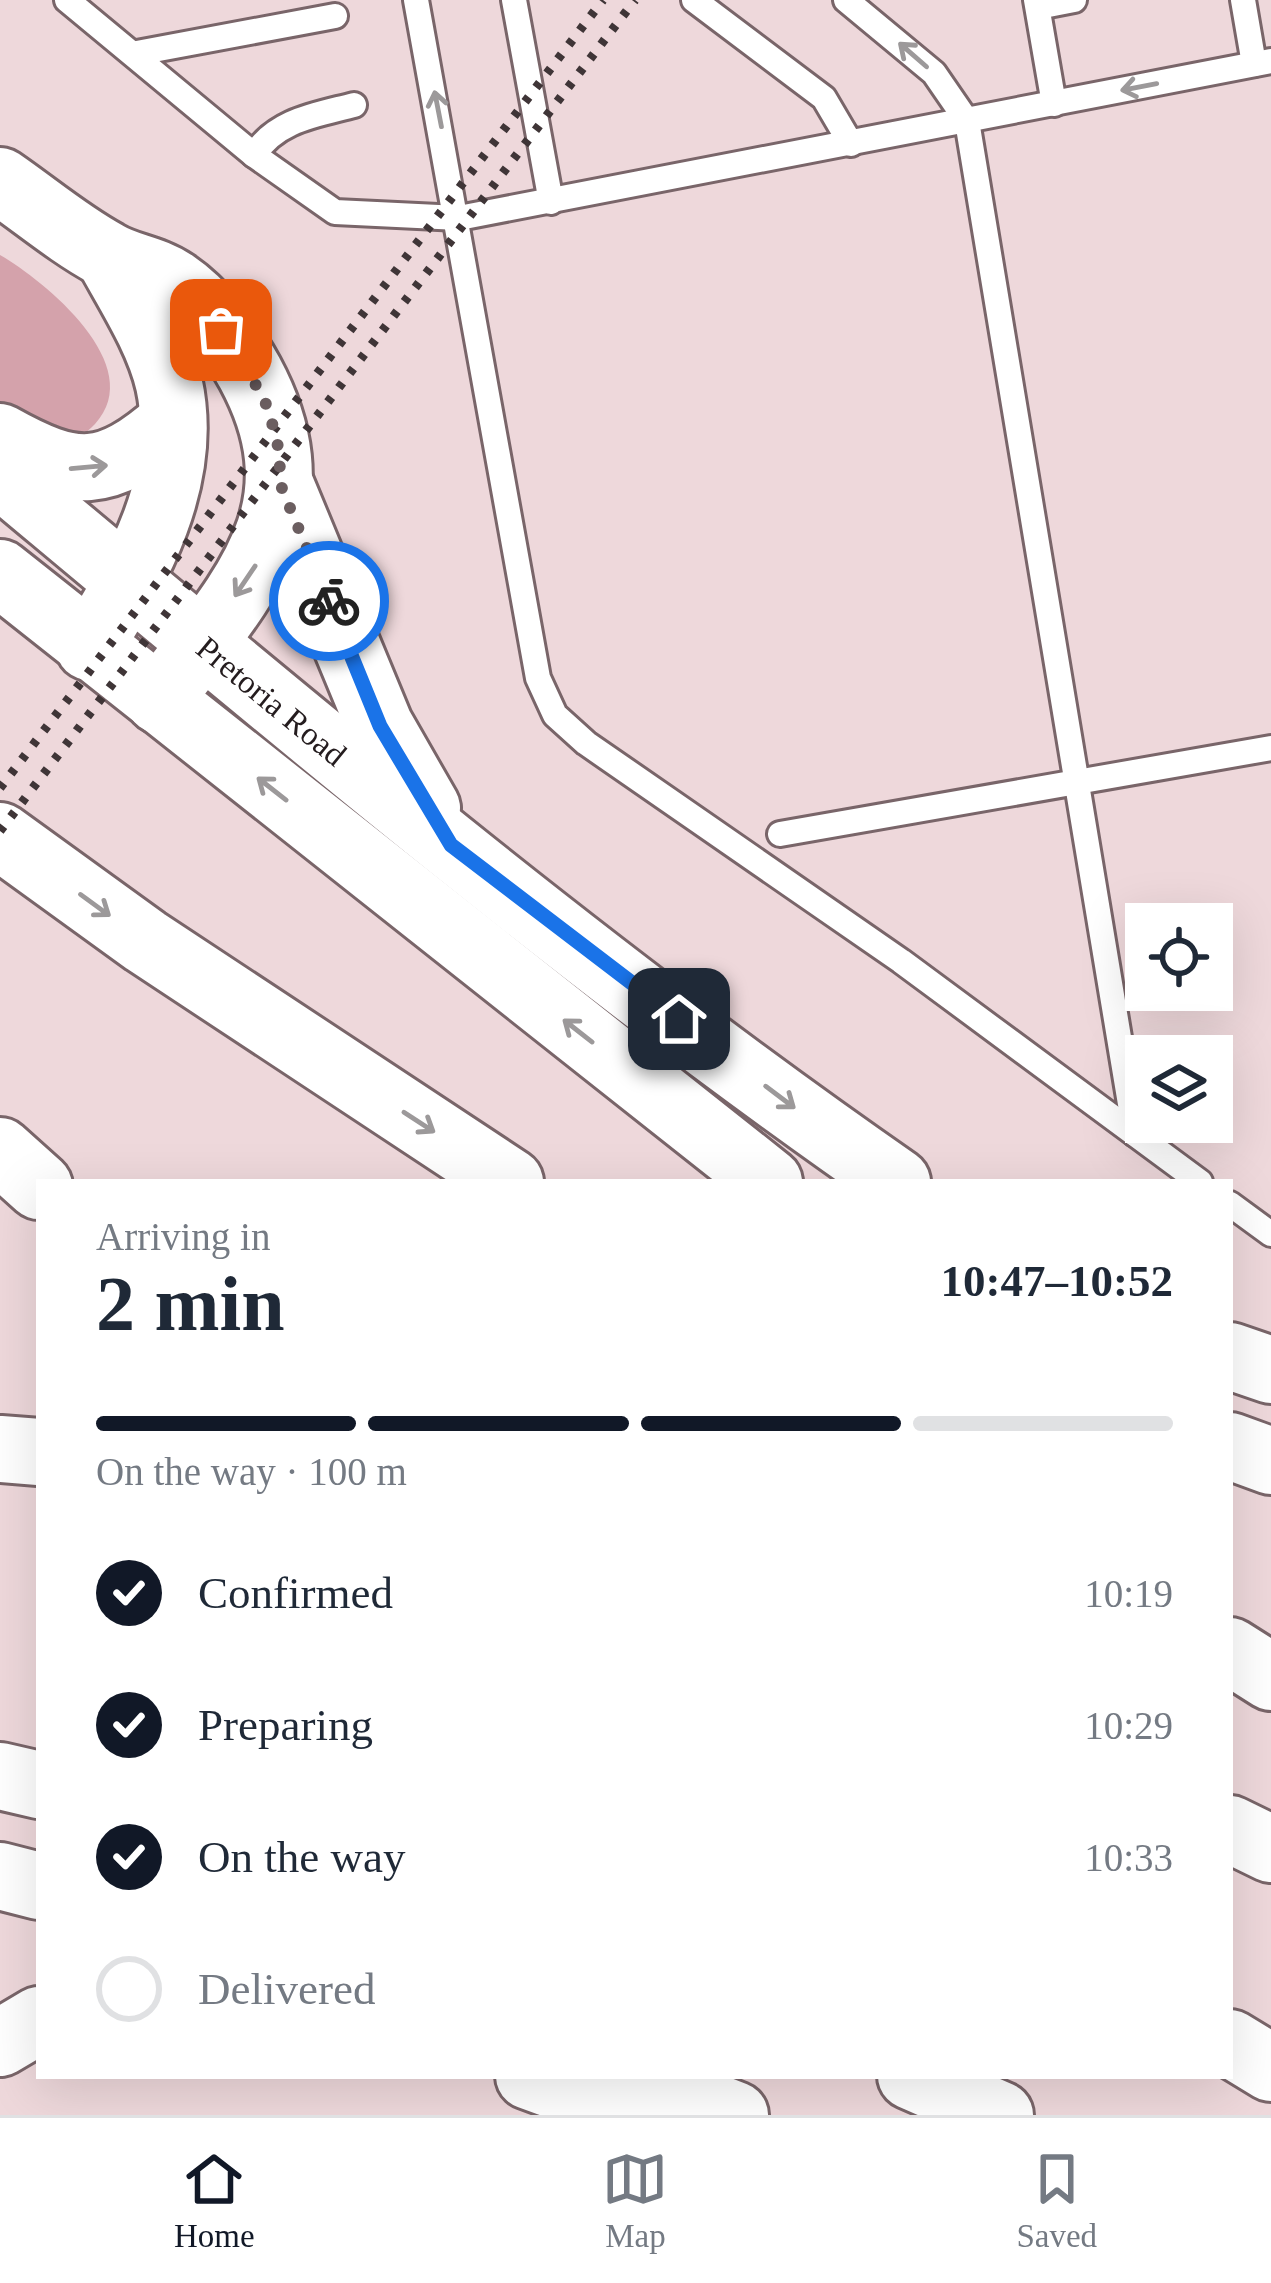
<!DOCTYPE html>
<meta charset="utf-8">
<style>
body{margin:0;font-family:Georgia,serif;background:#f2f2f3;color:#1f2937;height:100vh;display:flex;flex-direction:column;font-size:45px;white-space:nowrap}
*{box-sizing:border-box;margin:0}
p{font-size:39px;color:#747a83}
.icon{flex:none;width:66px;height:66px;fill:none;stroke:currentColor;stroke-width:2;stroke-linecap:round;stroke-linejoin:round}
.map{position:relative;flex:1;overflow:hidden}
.details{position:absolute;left:36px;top:1179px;width:1197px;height:900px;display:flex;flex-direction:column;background:#fff;border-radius:0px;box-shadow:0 12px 48px #0002}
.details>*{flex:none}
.controls{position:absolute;left:1125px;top:903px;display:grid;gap:24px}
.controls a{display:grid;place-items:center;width:108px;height:108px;border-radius:0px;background:#fff;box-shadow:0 12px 48px #0002;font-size:60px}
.pin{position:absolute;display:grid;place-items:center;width:102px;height:102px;color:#fff;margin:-51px;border-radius:24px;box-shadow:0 6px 18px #0006}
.courier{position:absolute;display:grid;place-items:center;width:120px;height:120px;margin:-60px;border:9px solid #1a73e8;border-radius:50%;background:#fff;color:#222;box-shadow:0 3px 15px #0007}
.summary em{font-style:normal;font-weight:800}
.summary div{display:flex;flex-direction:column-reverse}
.summary{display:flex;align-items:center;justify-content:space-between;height:204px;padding:0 60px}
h1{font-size:78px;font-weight:800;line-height:90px}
.bar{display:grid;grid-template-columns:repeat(4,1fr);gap:18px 12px;align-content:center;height:144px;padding:0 60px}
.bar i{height:15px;border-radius:9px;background:#e0e1e3}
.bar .selected{background:#111827}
.bar p{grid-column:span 4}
ol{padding:0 60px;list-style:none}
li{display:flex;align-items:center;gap:36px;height:132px}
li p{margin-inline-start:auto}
li .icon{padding:12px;border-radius:50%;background:#111827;color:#fff;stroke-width:4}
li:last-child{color:#747a83}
li i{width:66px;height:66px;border:6px solid #e0e1e3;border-radius:50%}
.dock{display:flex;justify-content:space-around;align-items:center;height:168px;border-top:3px solid #e0e1e3;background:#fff;font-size:33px;color:#747a83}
.dock a{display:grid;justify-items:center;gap:6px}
.dock .selected{color:#111827}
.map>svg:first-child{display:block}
</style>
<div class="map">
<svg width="1271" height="2115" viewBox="0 0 1271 2115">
<rect width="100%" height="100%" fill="#eed8db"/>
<path fill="#d4a2ab" d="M0 255C45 281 149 366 95 424 87 433 73 440 64 446L0 422Z"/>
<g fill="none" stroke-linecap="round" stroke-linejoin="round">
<g stroke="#796569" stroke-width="30">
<g id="service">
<polyline points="67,0 254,155 335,212 459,218 1271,61"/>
<polyline points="416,0 538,678 555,715 586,743 901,961 1200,1182"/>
<polyline points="514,0 551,202"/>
<polyline points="694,0 824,98 851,144"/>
<polyline points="846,0 934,73 967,121 1135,1134"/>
<polyline points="1036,0 1054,104"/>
<polyline points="1243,0 1254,64"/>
<polyline points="1038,7 1074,0"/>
<polyline points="137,53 335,16"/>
<path d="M254 155C276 120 316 115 354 105"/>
<polyline points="780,834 1271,748"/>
<polyline points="1230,1204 1271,1234"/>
</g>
</g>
<g stroke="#796569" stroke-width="72">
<g id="secondary">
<path d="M0 181C35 205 69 234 106 254 127 267 152 268 174 283 205 304 232 340 250 373 325 512 239 592 159 700"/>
<path d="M89 647C138 570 190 480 169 384 159 340 131 297 109 257"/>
</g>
</g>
<g stroke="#796569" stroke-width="72">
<g id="primary">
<path d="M0 437C75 479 106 480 172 422"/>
<path id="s1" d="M0 474C292 718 584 965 897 1182"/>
<polyline points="282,489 380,726 427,808"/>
<polyline points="0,573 769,1182"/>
<polyline points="1230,1356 1271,1370"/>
<polyline points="1230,1446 1271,1461"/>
</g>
</g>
<g stroke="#796569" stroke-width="72">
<g id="motorway">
<polyline points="0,836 145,941 510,1182"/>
<polyline points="0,1151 39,1186"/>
<polyline points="0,1449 39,1452"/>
<polyline points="1230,1651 1271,1677"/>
<polyline points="0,1776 39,1785"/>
<polyline points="1230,1829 1271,1849"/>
<polyline points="0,1876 39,1886"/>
<polyline points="0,2043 39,2020"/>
<polyline points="1230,2043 1271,2068"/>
<polyline points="529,2076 636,2115"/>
<polyline points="635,2076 735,2115"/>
<polyline points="911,2076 1000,2115"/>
</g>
</g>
<use href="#service" stroke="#fff" stroke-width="24"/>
<use href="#secondary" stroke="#fff" stroke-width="66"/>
<use href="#primary" stroke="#fff" stroke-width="66"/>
<use href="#motorway" stroke="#fff" stroke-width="66"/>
<g stroke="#3f3537" stroke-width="9" stroke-dasharray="6 12" stroke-linecap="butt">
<polyline points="0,788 603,0"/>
<polyline points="0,831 635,0"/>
</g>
</g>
<defs><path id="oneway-shaft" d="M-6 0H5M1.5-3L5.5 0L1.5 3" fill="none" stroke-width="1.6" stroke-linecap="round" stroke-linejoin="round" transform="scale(3)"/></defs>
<g stroke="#9c999a">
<use href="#oneway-shaft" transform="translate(913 55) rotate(-139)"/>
<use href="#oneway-shaft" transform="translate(1139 87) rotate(169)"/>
<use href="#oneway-shaft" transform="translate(438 109) rotate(-101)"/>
<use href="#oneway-shaft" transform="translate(89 467) rotate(-5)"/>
<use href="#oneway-shaft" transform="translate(245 581) rotate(124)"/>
<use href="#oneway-shaft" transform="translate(272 789) rotate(-142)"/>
<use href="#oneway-shaft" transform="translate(95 905) rotate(36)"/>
<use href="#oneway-shaft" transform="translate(578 1031) rotate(-142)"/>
<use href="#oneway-shaft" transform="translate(780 1097) rotate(37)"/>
<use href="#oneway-shaft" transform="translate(419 1122) rotate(33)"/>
</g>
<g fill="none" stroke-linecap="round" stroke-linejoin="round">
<polyline stroke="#6b5e60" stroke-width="12" stroke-dasharray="0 21.6" points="221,330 264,398 277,439 282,489 329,601"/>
<polyline stroke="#1a73e8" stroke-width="15" points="329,601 380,726 451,845 679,1019"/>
</g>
<g text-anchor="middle" stroke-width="12" stroke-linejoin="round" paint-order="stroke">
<g font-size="33" fill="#241c1e" stroke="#fbe5e9">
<text dy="12" stroke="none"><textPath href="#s1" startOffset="354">Pretoria Road</textPath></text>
</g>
</g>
</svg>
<div class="controls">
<a><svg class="icon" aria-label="locate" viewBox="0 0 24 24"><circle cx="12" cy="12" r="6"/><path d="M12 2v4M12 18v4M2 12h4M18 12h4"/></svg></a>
<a><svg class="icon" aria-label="layers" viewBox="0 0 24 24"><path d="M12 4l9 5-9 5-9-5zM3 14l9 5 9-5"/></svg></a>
</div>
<div class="pin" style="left:221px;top:330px;background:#ea580c"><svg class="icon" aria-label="bag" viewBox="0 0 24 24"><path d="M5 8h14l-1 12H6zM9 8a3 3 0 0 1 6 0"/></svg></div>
<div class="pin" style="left:679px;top:1019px;background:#1f2937"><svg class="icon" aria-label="home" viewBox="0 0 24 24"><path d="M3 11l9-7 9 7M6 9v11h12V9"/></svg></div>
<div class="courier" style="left:329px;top:601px"><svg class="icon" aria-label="bike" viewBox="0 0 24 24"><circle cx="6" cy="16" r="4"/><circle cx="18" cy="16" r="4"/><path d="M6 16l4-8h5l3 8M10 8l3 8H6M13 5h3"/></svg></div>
<section class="details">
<div class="summary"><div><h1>2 min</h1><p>Arriving in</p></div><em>10:47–10:52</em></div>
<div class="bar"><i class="selected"></i><i class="selected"></i><i class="selected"></i><i></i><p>On the way · 100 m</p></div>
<ol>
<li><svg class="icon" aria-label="check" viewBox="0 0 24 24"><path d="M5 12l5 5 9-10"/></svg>Confirmed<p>10:19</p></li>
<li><svg class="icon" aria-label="check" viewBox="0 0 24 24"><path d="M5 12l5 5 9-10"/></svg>Preparing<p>10:29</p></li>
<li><svg class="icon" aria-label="check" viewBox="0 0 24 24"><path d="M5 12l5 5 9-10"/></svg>On the way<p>10:33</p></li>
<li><i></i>Delivered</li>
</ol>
</section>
</div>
<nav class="dock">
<a class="selected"><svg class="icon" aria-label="home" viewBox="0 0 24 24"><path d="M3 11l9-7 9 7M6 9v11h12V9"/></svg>Home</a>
<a><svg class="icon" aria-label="map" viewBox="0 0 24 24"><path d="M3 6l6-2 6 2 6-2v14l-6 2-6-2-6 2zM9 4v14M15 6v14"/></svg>Map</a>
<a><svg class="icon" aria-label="saved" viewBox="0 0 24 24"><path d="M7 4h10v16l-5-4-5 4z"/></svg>Saved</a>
</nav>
